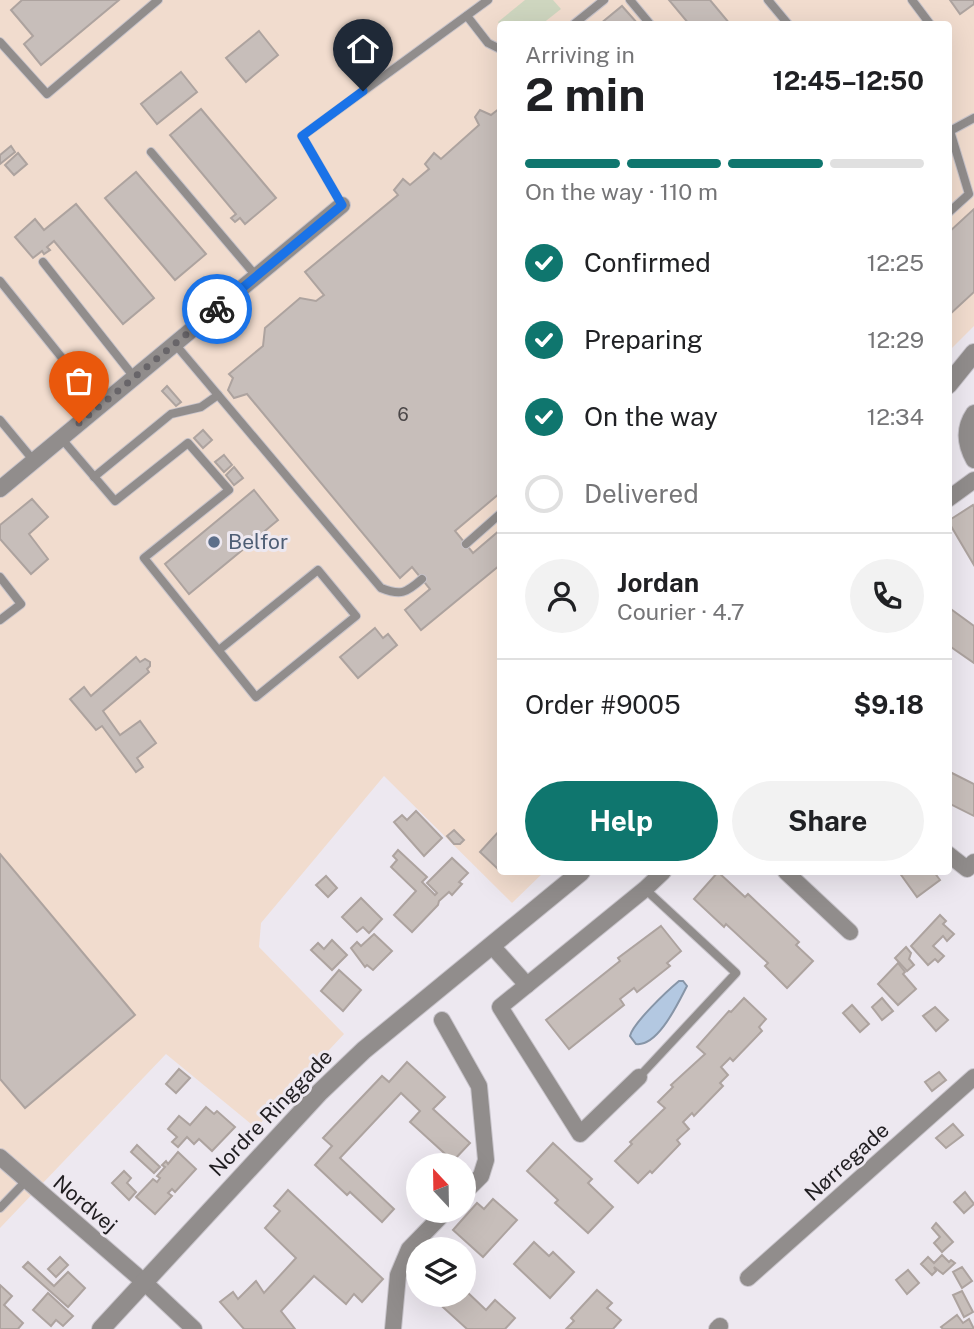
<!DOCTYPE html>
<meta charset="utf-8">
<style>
body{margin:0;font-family:"Public Sans",sans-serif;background:#f2f2f2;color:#202124;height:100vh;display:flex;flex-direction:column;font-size:26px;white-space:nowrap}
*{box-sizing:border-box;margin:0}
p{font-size:23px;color:#757577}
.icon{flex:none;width:38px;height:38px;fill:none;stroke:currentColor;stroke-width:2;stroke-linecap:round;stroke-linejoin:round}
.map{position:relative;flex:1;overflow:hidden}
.panel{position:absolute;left:497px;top:21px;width:455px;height:854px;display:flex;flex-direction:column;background:#fff;border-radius:7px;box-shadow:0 7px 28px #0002}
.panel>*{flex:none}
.needle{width:46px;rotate:338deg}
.tools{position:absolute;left:406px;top:1153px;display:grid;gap:14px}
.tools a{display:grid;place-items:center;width:70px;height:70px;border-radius:50%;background:#fff;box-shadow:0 7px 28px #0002;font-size:35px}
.pin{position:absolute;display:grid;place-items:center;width:60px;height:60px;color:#fff;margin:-72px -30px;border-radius:50% 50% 50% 0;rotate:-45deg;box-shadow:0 0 7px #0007}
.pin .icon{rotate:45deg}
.courier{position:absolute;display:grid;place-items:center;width:70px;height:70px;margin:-35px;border:5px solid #1a73e8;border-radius:50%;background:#fff;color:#222;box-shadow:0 2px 9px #0007}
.overview em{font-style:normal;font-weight:700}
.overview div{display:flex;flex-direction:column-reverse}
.overview{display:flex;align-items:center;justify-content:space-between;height:119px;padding:0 28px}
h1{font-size:46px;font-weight:700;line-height:52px}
.bar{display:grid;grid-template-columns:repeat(4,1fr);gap:10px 7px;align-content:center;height:84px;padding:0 28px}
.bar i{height:9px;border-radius:5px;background:#e0e0e0}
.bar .on{background:#0f766e}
.bar p{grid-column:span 4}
.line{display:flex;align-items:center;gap:18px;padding:0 28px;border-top:2px solid #e0e0e0}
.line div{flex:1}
.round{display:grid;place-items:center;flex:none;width:74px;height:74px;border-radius:37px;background:#f2f2f2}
ol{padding:0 28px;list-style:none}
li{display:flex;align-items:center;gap:21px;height:77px}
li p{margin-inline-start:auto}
li .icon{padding:7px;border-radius:50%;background:#0f766e;color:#fff;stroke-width:4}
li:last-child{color:#757577}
li i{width:38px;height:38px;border:4px solid #e0e0e0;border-radius:50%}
.button{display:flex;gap:14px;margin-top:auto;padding:14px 28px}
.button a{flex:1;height:80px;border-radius:42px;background:#0f766e;color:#fff;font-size:28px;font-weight:700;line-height:80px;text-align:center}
.button a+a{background:#f2f2f2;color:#202124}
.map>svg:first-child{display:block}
</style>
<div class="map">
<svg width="974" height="1329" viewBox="0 0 974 1329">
<rect width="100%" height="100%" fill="#ede8f0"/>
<polygon fill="#f1dcce" points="0,0 974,0 974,326 949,351 948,24 500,24 500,872 544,872 512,903 384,776 261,923 259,947 344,1034 256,1128 166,1054 0,1228"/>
<polygon fill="#ced6bf" points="525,0 553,0 561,9 542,24 500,25 498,22"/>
<path fill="#b3c8e1" stroke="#8795a7" stroke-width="2" d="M679 981H683L687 986C678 1003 658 1047 636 1044L630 1036C633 1023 667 991 679 981Z"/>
<g fill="#c7beba" stroke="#ada39f" stroke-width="2">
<polygon points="22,0 119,0 41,65 24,44 33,36 11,10"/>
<polygon points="669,0 710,0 730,24 689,24"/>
<polygon points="950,0 974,0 974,4 960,14"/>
<polygon points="622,6 638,24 600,24"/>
<polygon points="259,31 278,55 246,82 226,58"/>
<polygon points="181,72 197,92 157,124 141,104"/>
<polygon points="500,108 500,493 455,531 473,553 500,530 500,565 421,630 405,610 430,589 412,567 400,578 247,394 234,398 228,390 233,378 229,374 263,346 265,328 300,298 316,301 324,295 305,272 398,195 394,190 403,179 410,185 429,169 425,164 434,153 441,159 479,125 475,117 480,110 491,115"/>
<polygon points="201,109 276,198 245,224 240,218 235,222 231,218 236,214 170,135"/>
<polygon points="11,146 15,152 0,164 0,155"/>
<polygon points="18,153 27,164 14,175 5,165"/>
<polygon points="136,172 206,254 175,280 105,198"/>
<polygon points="76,204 154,298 123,324 54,241 47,247 50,250 44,254 42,251 33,258 15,237 35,219 44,230"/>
<polygon points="974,209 974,292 948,316 948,233"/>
<polygon points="167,386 181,402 176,406 162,391"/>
<polygon points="203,430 212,440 203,448 194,438"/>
<polygon points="224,455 232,465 224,472 215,462"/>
<polygon points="234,467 243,478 234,485 226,475"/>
<polygon points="254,490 278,520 260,535 257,532 249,538 252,542 189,594 165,564"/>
<polygon points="32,499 48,517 29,534 48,559 31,574 0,539 0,525"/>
<polygon points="973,505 974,507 974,565 948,521"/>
<polygon points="948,607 974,626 974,663 948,645"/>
<polygon points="375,628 383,638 388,634 397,645 358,678 340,657"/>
<polygon points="136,657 140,662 145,659 150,662 150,666 147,669 149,672 103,711 120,735 140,721 156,743 137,758 143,767 136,772 102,726 96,730 70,699 84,687 91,696"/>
<polygon points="948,771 974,784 974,816 948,803"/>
<polygon points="416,811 442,838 424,856 394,822 402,815 407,820"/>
<polygon points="454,830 464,840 460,844 454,844 447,836"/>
<polygon points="500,830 500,871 480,852"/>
<polygon points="398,850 427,877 422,882 435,895 437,893 427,883 452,858 468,873 459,882 462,884 452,895 449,892 439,901 438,905 412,932 394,915 416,891 391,867 397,860 393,856"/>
<polygon points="0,854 135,1015 25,1108 0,1079"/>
<polygon points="718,872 745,897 748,894 799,942 796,945 813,961 787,988 765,966 768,963 726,924 724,927 694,899"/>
<polygon points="899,872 934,872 940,880 917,897"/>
<polygon points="326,876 337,888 328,897 316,885"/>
<polygon points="361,898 382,919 369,933 363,927 357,932 342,917"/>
<polygon points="940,915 946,921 943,924 954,934 947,941 943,936 933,946 944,956 938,962 935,959 928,965 911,946"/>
<polygon points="661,926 681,951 667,963 670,966 637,992 634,988 620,999 624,1005 569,1049 546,1020 620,961 618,958"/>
<polygon points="374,934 392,951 373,970 367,965 365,967 351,948 357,942 361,946"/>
<polygon points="332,940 347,955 332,970 311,950 318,943 324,949"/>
<polygon points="906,947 911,953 909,959 914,965 907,971 895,958"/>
<polygon points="898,963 905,972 903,974 916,989 898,1005 878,984"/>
<polygon points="339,970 361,990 343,1011 321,991"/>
<polygon points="744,998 766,1019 759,1027 762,1031 733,1061 730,1058 721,1067 728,1075 720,1083 723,1086 694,1116 692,1113 683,1122 689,1129 677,1140 680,1144 652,1173 650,1171 638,1183 615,1161 632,1144 630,1142 665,1108 658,1102 673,1087 671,1085 705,1054 697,1047 729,1011 731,1012"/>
<polygon points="882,998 893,1011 882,1020 872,1007"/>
<polygon points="852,1005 869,1024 860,1032 843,1013"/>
<polygon points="935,1007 948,1020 936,1031 923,1016"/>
<polygon points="407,1062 445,1097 433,1109 470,1143 453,1161 410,1122 420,1111 401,1093 340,1158 394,1209 382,1222 350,1192 347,1195 315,1165 332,1146 323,1138 382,1076 389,1082"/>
<polygon points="179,1069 190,1078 176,1093 166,1084"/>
<polygon points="939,1072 946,1080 932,1091 925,1082"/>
<polygon points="206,1107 214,1114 217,1111 235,1127 212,1151 199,1139 194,1144 187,1137 178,1147 172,1142 177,1137 168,1129 179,1116 190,1125"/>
<polygon points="953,1124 963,1135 946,1148 936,1138"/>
<polygon points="553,1143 592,1179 588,1183 613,1207 588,1233 555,1203 558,1200 527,1171"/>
<polygon points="137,1145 160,1167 154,1173 131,1152"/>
<polygon points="178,1152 196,1169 175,1192 172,1189 168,1193 172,1196 155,1214 136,1197 153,1179 157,1182 160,1178 157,1176 165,1167 162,1165 166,1161 168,1164"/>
<polygon points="124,1171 131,1178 127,1183 136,1192 129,1200 112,1183"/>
<polygon points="288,1190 383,1279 362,1302 354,1294 346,1304 314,1276 281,1311 295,1329 244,1329 220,1302 233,1292 238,1299 256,1281 264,1293 296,1258 265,1228 280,1211 274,1206"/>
<polygon points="965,1192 974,1204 964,1213 954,1202"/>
<polygon points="493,1199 517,1220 483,1257 453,1230 477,1203 484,1209"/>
<polygon points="936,1223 953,1242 942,1252 934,1243 940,1237 932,1228"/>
<polygon points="534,1242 549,1256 553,1252 574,1272 550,1298 514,1264"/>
<polygon points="942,1255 949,1262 951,1260 955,1263 943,1274 934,1267 936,1271 932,1275 921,1264 928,1257 934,1263"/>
<polygon points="60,1257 68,1265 56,1277 48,1269"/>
<polygon points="28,1262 54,1286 68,1272 85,1288 68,1307 23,1267"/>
<polygon points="962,1267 972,1281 962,1288 953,1272"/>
<polygon points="908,1270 919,1283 907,1294 896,1280"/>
<polygon points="0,1285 12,1296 4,1305 23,1323 18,1329 0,1329"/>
<polygon points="464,1289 486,1310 495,1300 515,1318 505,1329 467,1329 435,1300 439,1295 464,1295"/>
<polygon points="597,1290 612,1303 607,1308 621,1320 613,1329 566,1329 574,1321 571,1318"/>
<polygon points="962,1291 973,1312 964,1317 953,1295"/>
<polygon points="48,1293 73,1316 63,1326 56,1320 51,1326 33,1310"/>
<polygon points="957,1315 963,1323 969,1319 974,1329 943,1329 941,1327"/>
</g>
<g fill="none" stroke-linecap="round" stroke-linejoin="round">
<g stroke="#c8c4cb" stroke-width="10">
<g id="service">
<polyline points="630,0 650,24"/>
<polyline points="768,0 788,24"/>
<polyline points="912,0 930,24"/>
<polyline points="467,16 488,43 500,49"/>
<polyline points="574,24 604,0"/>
<polyline points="0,42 47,94 158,0"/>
<polyline points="151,152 256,276"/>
<polyline points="342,205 302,136 488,0"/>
<polyline points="948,213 969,194 950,131 974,118"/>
<polyline points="43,262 134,377"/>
<polyline points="0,281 79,379"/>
<path d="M175 344 381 588C401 596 406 593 422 579"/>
<polyline points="0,420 34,461"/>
<polyline points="61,438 115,501 188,443 229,490 144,558 256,697 356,616 318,570 219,650"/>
<polyline points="94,477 171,414 201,407 218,395"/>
<polyline points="466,544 500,514"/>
<polyline points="0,577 21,604 0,620"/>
<polyline points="639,1077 736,973 645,889"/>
<polyline points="0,1208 26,1181"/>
</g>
</g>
<g stroke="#c8c4cb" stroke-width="18">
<g id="minor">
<path d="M974 413C963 429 965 444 974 460"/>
<polyline points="0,489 342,205"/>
<polyline points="948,499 974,480"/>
<polyline points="948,854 967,869 974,862"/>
<polyline points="786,872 850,932"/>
<polyline points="492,946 527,985"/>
<polyline points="442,1020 479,1086 486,1160 481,1176 464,1193"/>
<polyline points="639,1077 580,1134 500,1007 645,889 663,872"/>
<polyline points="0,1157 144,1282 194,1329"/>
<polyline points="748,1278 974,1077"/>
<polyline points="393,1329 398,1275 409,1249 446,1211"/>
<polyline points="717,1329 720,1326"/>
</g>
</g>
<g stroke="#c8c4cb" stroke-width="20">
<g id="tertiary">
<polyline points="948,385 974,353"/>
<polyline points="101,1329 320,1092 364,1050 581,872"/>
</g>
</g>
<use href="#service" stroke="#918d8c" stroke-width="8"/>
<use href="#minor" stroke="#918d8c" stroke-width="16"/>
<use href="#tertiary" stroke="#918d8c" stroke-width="18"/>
</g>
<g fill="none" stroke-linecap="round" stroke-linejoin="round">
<polyline stroke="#686569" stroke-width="7" stroke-dasharray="0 12.6" points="79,423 217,309"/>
<polyline stroke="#1a73e8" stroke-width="9" points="217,309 342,205 302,136 363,91"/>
</g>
<circle fill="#5c6f8a" stroke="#ede8f0" stroke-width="2.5" cx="214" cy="542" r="7"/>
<g text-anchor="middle" stroke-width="6" stroke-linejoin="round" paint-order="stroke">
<g font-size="18" fill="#4a4647">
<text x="403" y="421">6</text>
</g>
<g font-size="21" fill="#4e5e75" stroke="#ede8f0" text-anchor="start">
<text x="228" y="549">Belfor</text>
</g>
<g font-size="21" fill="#201e21" stroke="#ede8f0">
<text transform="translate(271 1113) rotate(-46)" y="7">Nordre Ringgade</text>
<text transform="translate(847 1162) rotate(-42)" y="7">Nørregade</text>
<text transform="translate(85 1204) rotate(40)" y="7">Nordvej</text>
</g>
</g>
</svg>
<div class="tools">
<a><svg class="needle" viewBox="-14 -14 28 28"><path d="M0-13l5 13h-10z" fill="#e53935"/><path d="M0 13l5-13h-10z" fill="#757577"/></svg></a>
<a><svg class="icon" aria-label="layers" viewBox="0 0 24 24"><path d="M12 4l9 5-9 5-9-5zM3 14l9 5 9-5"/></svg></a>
</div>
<div class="pin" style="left:79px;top:423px;background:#ea580c"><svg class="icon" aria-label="bag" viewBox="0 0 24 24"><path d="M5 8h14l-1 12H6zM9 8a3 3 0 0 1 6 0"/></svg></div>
<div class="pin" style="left:363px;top:91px;background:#1f2937"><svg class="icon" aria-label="home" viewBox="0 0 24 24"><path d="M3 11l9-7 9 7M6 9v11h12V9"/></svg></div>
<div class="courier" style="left:217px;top:309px"><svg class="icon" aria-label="bike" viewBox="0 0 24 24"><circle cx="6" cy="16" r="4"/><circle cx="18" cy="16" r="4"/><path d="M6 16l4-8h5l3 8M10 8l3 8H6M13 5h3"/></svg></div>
<section class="panel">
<div class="overview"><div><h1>2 min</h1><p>Arriving in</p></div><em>12:45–12:50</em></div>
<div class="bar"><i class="on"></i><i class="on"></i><i class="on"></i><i></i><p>On the way · 110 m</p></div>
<ol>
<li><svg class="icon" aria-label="check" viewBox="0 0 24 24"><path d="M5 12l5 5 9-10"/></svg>Confirmed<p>12:25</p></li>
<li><svg class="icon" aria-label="check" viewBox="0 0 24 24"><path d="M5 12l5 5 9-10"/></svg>Preparing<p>12:29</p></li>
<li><svg class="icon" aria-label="check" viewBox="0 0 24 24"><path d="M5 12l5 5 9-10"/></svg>On the way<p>12:34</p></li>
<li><i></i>Delivered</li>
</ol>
<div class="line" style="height:126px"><a class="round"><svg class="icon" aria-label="person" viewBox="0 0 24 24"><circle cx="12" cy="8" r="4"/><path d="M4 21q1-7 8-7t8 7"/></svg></a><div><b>Jordan</b><p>Courier · 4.7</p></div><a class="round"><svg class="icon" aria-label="phone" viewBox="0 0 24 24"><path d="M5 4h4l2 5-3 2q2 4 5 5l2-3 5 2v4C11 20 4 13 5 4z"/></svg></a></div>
<div class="line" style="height:91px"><div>Order #9005</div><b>$9.18</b></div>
<div class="button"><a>Help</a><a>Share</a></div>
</section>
</div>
